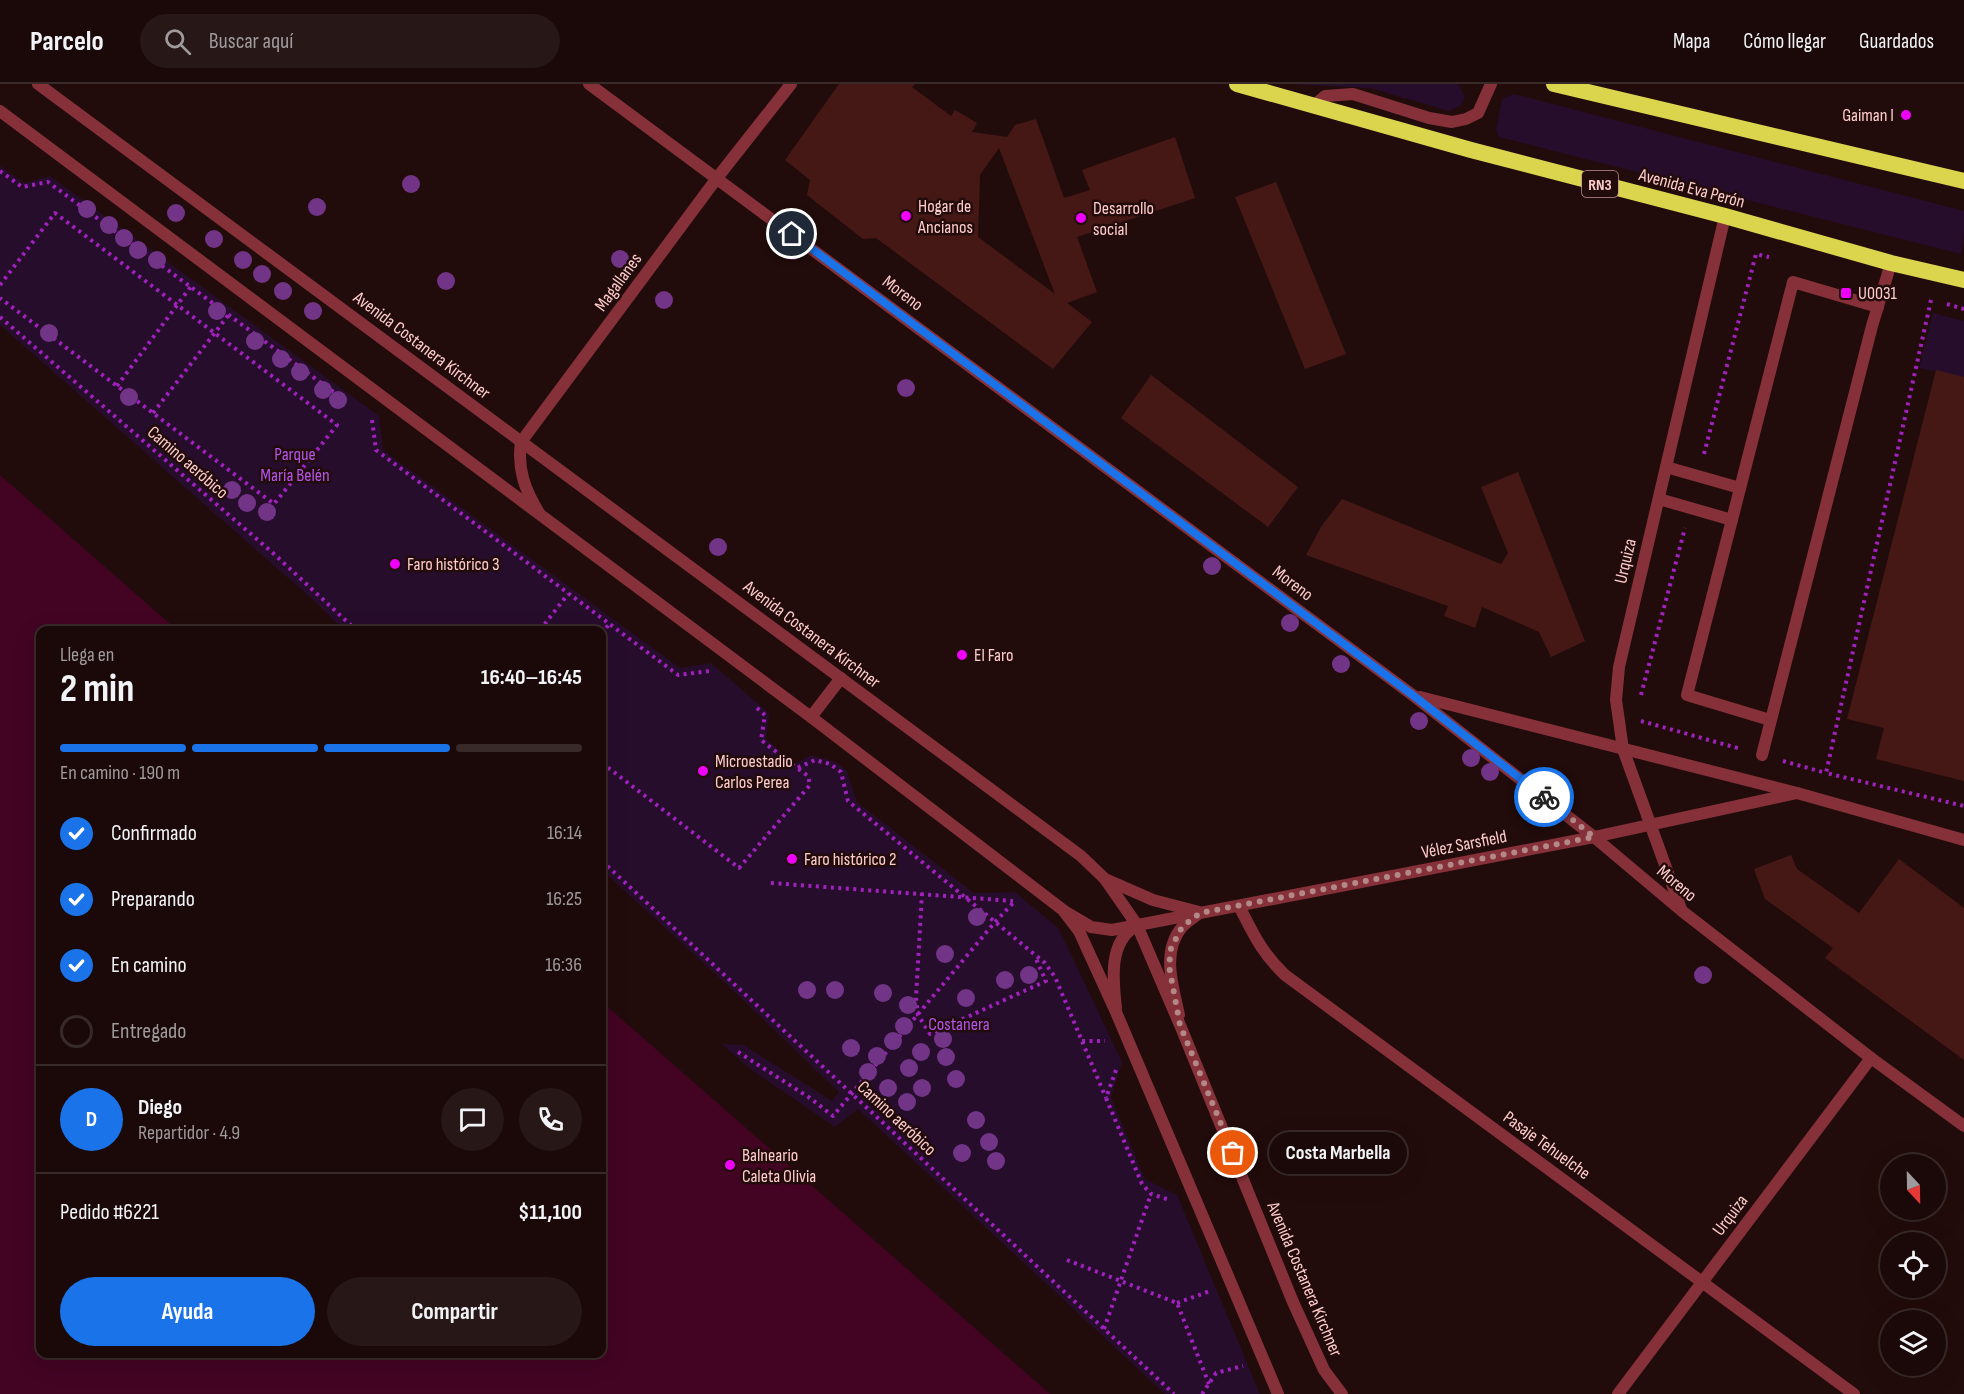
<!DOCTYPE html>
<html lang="es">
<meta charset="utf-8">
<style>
body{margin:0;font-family:"Sofia Sans Condensed",sans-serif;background:#271716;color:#f1f3f6;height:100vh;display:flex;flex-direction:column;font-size:22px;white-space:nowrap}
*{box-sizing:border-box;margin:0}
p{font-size:20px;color:#9f9a9c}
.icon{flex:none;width:33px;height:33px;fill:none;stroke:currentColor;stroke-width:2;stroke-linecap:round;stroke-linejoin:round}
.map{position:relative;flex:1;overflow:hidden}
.details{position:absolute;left:36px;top:542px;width:570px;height:732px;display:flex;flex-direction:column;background:#1a0908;border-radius:12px;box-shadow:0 6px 24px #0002,0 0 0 2px #382a29}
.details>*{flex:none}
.needle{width:39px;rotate:158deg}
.buttons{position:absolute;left:1880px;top:1070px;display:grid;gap:12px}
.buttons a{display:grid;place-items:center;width:66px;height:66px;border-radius:50%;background:#1a0908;box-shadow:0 6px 24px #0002,0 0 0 2px #382a29;font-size:30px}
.pin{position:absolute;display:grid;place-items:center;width:51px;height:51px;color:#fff;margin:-26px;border:3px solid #fff;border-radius:50%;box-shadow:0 2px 6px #0007}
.courier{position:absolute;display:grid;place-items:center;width:60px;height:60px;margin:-30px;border:4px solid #1a73e8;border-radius:50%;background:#fff;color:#222;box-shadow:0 2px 8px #0007}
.bubble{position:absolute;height:42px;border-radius:21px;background:#1a0908;box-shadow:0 6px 24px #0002,0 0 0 2px #382a29;font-size:20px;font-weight:700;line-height:42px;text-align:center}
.summary em{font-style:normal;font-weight:700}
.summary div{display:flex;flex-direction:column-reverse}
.summary{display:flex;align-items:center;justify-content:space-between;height:102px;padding:0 24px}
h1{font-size:39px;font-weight:700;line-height:45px}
.bar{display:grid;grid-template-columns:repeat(4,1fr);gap:9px 6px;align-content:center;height:72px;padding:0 24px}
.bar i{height:8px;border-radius:4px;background:#382a29}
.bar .current{background:#1a73e8}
.bar p{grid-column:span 4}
.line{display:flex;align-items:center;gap:15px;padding:0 24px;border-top:2px solid #382a29}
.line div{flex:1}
.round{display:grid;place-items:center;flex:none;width:63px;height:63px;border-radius:32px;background:#271716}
ol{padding:0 24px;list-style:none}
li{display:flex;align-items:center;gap:18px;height:66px}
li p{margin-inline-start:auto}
li .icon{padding:6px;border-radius:50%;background:#1a73e8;color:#fff;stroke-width:4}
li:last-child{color:#9f9a9c}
li i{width:33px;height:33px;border:3px solid #382a29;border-radius:50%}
.primary-button{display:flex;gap:12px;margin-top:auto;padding:12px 24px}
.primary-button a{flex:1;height:69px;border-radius:36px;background:#1a73e8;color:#fff;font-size:24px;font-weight:700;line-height:69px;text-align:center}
.primary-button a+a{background:#271716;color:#f1f3f6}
header{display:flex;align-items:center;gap:36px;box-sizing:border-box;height:84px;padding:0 30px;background:#1a0908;border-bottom:2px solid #382a29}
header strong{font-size:28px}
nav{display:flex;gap:33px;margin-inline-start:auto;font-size:21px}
.search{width:420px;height:54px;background:#271716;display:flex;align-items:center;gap:15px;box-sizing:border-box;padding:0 21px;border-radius:33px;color:#9f9a9c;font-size:22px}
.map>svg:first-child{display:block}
</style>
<header>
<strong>Parcelo</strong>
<div class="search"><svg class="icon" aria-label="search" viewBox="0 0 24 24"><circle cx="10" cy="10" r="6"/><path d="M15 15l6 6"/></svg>Buscar aquí</div>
<nav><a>Mapa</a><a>Cómo llegar</a><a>Guardados</a></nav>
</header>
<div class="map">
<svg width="1964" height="1310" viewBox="0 0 1964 1310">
<rect width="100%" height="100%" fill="#220c0b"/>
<g fill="#270d2c">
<polygon points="1290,0 1458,0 1465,13 1460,22 1449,27 1370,4"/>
<polygon points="1514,10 1964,127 1964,150 1961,170 1499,53 1496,46 1502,15"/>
<polygon points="0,82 24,99 50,92 379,332 383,366 680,584 711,579 769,629 766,655 795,680 811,671 836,678 847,687 857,718 974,809 1015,808 1059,845 1122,978 1111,1013 1145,1095 1177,1111 1260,1310 1165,1310 858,1025 835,1043 749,984 722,960 744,961 832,1017 839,1008 722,896 602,786 602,546 344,546 311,514 0,241"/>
<polygon points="1933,229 1964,237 1964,293 1919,284"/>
</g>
<polygon fill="#420422" points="0,391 177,546 40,546 40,1269 602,1269 602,918 1050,1310 0,1310"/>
<g fill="#451815" fill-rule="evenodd">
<path d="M839 0H915L912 3 951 32 955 26 977 39 972 48 1007 53 1015 41 1036 35 1064 114 1090 106 1082 86 1175 53 1195 114 1077 153 1097 208 1067 219 1092 238 1053 285 876 154 863 155 807 111 810 96 785 76ZM999 64 1055 210 978 153 980 91Z"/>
<polygon points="1276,98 1346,270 1305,285 1235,113"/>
<polygon points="1936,286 1964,293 1964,697 1876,675 1884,644 1847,635"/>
<polygon points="1151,291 1298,403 1268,443 1121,334"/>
<polygon points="1518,388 1585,557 1551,573 1539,548 1482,523 1475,544 1444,532 1448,522 1306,471 1321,443 1342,415 1501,480 1508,469 1481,403"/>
<polygon points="1791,771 1797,785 1859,829 1899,775 1964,824 1964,976 1825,874 1833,864 1765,815 1754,785"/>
</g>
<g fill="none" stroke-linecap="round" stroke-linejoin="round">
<g stroke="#a021be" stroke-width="4" stroke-dasharray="3 4.5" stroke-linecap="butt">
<polyline points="0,87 22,103 48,98 339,312"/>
<polyline points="0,201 55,129 337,341 274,420 0,214"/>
<polyline points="1931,216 1826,689 1964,722"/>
<polyline points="1947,220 1964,225"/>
<polyline points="0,233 274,470 356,546"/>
<polyline points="117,302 192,201"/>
<polyline points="153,329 230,229"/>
<polyline points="372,336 376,366 678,591 710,587"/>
<polyline points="1704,370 1756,170 1769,173"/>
<polyline points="540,546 568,510"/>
<polyline points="602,550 609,540"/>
<polyline points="1641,611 1685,444"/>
<polyline points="757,624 765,631 761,656 797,684 815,676 830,680 841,688 848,717 1045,879 1055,893 1106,1014"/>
<polyline points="1641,637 1741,665"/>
<polyline points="1783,677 1826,689"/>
<polyline points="602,679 739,784 810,701 808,692 797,684"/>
<polyline points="602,777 1174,1310"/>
<polyline points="771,799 1013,817"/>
<polyline points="922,809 916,914 918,931 930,950 1046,897 1035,873"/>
<polyline points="1082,957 1105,957"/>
<polyline points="738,968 810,1014 833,1032 995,838 1015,817"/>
<polyline points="1116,986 1106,1014 1142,1100 1151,1110 1170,1116"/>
<polyline points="1067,1176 1177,1219 1209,1300"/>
<polyline points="1177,1219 1210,1207"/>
<polyline points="1104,1245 1151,1110"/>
<polyline points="1202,1310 1216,1289 1243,1282"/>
</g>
<g stroke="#863139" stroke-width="12">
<polyline points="1666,383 1740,404"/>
<polyline points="1659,415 1732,436"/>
<polyline points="1770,636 1687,611 1793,198 1878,223"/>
<polyline points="1762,671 1872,242 1891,179"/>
</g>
<g stroke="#863139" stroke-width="12">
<polyline points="589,0 1414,612 1594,753 1682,827 1871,974 1964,1042"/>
<polyline points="1313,22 1325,12 1353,10 1429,34 1452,38 1466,35 1478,29 1491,0"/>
<path d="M539 429C525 406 517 385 521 358L717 94 791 0"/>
<polyline points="1420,613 1797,709 1964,756"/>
<polyline points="811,633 841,594"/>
<polyline points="1105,795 1153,816 1199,828"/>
<path d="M1239 822C1254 851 1261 868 1285 891L1854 1310"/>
<polyline points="1681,825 1623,665 1616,616 1619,583 1725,132"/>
<polyline points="1064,827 1091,843 1112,846 1594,753 1797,709"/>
<path d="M1116 924C1113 897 1108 858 1136 842"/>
<path d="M1179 931C1173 902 1161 868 1182 843 1186 838 1193 834 1197 831"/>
<polyline points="1618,1310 1871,974"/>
</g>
<g stroke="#863139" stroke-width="12">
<polyline points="38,0 1081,772 1105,795 1137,841 1180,941 1293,1218 1324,1286 1342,1310"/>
<polyline points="0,27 811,633 1063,826 1079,847 1116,928 1278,1310"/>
</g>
<g stroke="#dbd44d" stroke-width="16">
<polyline points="1237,0 1471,66 1725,132 1891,179 1964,196"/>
<polyline points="1554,0 1964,97"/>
</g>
</g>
<g fill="#723487">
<circle cx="411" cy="100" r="9"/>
<circle cx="317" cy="123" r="9"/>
<circle cx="87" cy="125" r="9"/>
<circle cx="176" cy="129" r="9"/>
<circle cx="109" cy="141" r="9"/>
<circle cx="124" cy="154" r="9"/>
<circle cx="214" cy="155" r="9"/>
<circle cx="138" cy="166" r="9"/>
<circle cx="793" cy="167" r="9"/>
<circle cx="620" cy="175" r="9"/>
<circle cx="157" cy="176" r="9"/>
<circle cx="243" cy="176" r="9"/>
<circle cx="262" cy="190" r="9"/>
<circle cx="446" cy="197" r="9"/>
<circle cx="283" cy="207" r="9"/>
<circle cx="664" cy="216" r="9"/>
<circle cx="217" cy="227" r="9"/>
<circle cx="313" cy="227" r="9"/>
<circle cx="49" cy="249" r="9"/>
<circle cx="255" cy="257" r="9"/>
<circle cx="281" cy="275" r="9"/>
<circle cx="300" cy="288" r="9"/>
<circle cx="906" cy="304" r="9"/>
<circle cx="323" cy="306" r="9"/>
<circle cx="129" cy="313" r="9"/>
<circle cx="338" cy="316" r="9"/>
<circle cx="232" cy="406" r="9"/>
<circle cx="247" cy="419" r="9"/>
<circle cx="267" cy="428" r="9"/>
<circle cx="718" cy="463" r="9"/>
<circle cx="1212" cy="482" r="9"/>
<circle cx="1290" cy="539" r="9"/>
<circle cx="1341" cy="580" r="9"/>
<circle cx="1419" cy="637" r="9"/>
<circle cx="1471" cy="674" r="9"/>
<circle cx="1490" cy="688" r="9"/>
<circle cx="977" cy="833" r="9"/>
<circle cx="945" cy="870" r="9"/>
<circle cx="1029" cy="891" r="9"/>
<circle cx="1703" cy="891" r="9"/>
<circle cx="1005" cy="896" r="9"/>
<circle cx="807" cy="906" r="9"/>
<circle cx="835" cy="906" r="9"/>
<circle cx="883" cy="909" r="9"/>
<circle cx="966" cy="914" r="9"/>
<circle cx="908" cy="921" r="9"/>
<circle cx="904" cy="942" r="9"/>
<circle cx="943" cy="955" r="9"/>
<circle cx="893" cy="957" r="9"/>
<circle cx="851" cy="964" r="9"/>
<circle cx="921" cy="968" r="9"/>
<circle cx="877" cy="972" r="9"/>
<circle cx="946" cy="973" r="9"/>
<circle cx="909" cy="984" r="9"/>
<circle cx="868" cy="988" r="9"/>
<circle cx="956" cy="995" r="9"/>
<circle cx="888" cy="1004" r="9"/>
<circle cx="922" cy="1004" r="9"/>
<circle cx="907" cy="1018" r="9"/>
<circle cx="976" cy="1036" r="9"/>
<circle cx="989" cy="1058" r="9"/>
<circle cx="962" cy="1069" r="9"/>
<circle cx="996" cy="1077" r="9"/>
</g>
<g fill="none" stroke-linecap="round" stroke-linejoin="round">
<polyline stroke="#b28988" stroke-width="6" stroke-dasharray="0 10.8" points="1233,1069 1180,941 1169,882 1171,864 1182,843 1200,829 1594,753 1544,713"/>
<polyline stroke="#1a73e8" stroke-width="8" points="792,150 1414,612 1544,713"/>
</g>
<g fill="#ef00f7" stroke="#220c0b" stroke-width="2">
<circle cx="1906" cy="31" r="6"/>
<circle cx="906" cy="132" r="6"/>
<circle cx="1081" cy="134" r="6"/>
<rect x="1840" y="203" width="12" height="12" rx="3"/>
<circle cx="395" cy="480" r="6"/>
<circle cx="962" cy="571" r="6"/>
<circle cx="703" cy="687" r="6"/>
<circle cx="792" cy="775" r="6"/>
<circle cx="730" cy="1081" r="6"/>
</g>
<g text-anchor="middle" stroke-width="5" stroke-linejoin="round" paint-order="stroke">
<rect fill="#220c0b" stroke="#bd9292" stroke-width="1.5" x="1582" y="87" width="36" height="26" rx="4.5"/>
<g font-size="16" font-weight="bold" fill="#fcc">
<text x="1600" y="106">RN3</text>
</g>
<g font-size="18" fill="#fcc" stroke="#220c0b" text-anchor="start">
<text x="1894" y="37" text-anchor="end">Gaiman I</text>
<text x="918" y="128">Hogar de<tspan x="918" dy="21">Ancianos</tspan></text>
<text x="1093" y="130">Desarrollo<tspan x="1093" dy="21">social</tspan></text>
<text x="1858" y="215">U0031</text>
<text x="407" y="486">Faro histórico 3</text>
<text x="974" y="577">El Faro</text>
<text x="715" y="683">Microestadio<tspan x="715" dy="21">Carlos Perea</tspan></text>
<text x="804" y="781">Faro histórico 2</text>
<text x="742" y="1077">Balneario<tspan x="742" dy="21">Caleta Olivia</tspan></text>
</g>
<g font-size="18" fill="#fcc" stroke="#220c0b">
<text transform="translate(1692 104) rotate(15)" y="6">Avenida Eva Perón</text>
<text transform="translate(618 198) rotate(-54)" y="6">Magallanes</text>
<text transform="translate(903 209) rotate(37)" y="6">Moreno</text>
<text transform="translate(422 261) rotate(37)" y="6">Avenida Costanera Kirchner</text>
<text transform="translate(188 378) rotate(41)" y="6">Camino aeróbico</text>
<text transform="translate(1625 477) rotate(-77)" y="6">Urquiza</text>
<text transform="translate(1293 499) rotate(37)" y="6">Moreno</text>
<text transform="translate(812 550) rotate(37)" y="6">Avenida Costanera Kirchner</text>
<text transform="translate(1464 760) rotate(-11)" y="6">Vélez Sarsfield</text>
<text transform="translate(1677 799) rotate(40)" y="6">Moreno</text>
<text transform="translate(897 1034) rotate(43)" y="6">Camino aeróbico</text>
<text transform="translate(1547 1061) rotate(36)" y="6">Pasaje Tehuelche</text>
<text transform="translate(1730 1131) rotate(-53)" y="6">Urquiza</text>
<text transform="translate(1305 1195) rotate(67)" y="6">Avenida Costanera Kirchner</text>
</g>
<g font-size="18" fill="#b354ec" stroke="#220c0b">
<text x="295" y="376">Parque<tspan x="295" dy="21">María Belén</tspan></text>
<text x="959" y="946">Costanera</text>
</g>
</g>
</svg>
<div class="buttons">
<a><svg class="needle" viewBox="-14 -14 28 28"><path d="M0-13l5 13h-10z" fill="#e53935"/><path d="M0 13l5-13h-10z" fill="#9f9a9c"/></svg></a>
<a><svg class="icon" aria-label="locate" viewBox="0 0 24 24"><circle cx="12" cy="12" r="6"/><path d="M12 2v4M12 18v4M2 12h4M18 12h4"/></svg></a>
<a><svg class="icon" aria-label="layers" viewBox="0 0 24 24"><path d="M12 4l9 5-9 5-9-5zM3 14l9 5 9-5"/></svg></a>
</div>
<div class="pin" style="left:1233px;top:1069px;background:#ea580c"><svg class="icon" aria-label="bag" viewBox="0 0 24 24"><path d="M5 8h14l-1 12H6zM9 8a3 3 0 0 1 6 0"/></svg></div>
<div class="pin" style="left:792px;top:150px;background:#1f2937"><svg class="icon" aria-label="home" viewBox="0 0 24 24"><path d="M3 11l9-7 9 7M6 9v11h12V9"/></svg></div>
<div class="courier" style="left:1544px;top:713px"><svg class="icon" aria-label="bike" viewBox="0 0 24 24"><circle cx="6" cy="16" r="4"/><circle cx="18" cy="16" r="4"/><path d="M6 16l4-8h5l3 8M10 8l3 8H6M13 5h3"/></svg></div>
<div class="bubble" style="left:1269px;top:1048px;width:138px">Costa Marbella</div>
<section class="details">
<div class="summary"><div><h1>2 min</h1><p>Llega en</p></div><em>16:40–16:45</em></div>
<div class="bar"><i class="current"></i><i class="current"></i><i class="current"></i><i></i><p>En camino · 190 m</p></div>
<ol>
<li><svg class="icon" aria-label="check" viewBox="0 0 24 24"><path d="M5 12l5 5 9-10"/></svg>Confirmado<p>16:14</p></li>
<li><svg class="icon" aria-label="check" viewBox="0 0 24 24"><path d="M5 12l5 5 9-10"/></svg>Preparando<p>16:25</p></li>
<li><svg class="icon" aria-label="check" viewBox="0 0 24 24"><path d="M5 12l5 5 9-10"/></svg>En camino<p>16:36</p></li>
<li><i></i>Entregado</li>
</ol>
<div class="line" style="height:108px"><b class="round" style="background:#1a73e8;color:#fff">D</b><div><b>Diego</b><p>Repartidor · 4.9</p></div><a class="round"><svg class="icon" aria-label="chat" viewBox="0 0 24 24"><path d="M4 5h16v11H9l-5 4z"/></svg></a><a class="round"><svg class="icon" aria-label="phone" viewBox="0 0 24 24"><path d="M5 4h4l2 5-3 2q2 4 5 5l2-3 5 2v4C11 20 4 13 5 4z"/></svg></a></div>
<div class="line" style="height:78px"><div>Pedido #6221</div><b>$11,100</b></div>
<div class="primary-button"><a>Ayuda</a><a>Compartir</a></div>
</section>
</div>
